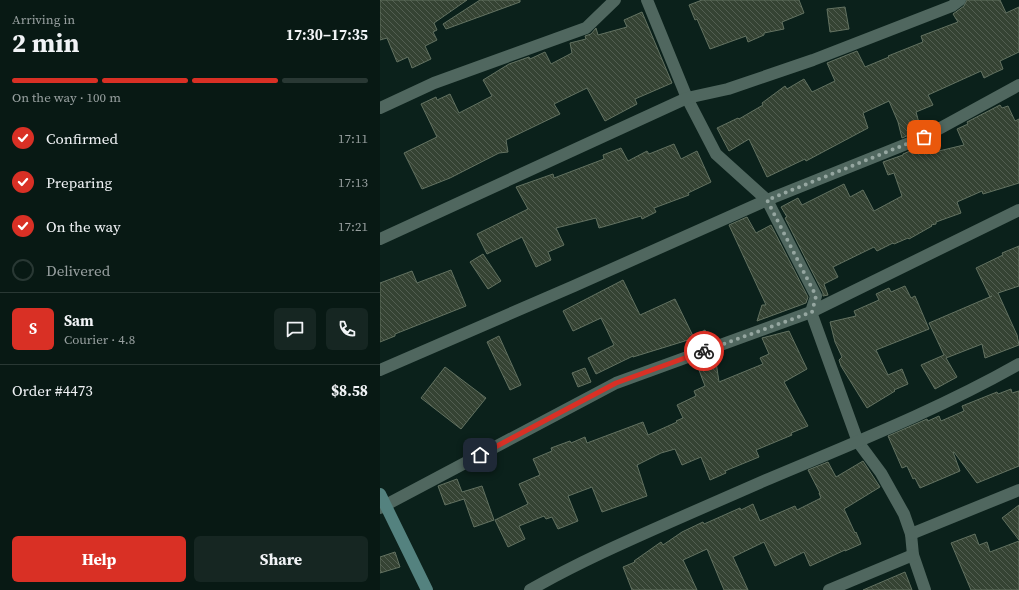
<!DOCTYPE html>
<meta charset="utf-8">
<style>
body{margin:0;font-family:"Source Serif 4",serif;background:#162622;color:#f1f3f6;height:100vh;display:flex;flex-direction:column;font-size:15px;white-space:nowrap}
*{box-sizing:border-box;margin:0}
p{font-size:13px;color:#98a0a0}
.icon{flex:none;width:22px;height:22px;fill:none;stroke:currentColor;stroke-width:2;stroke-linecap:round;stroke-linejoin:round}
.map{position:relative;flex:1;overflow:hidden}
.details{display:flex;flex-direction:column;background:#081914;width:380px}
.details>*{flex:none}
.pin{position:absolute;display:grid;place-items:center;width:34px;height:34px;color:#fff;margin:-17px;border-radius:8px;box-shadow:0 2px 6px #0006}
.courier{position:absolute;display:grid;place-items:center;width:40px;height:40px;margin:-20px;border:3px solid #d93025;border-radius:50%;background:#fff;color:#222;box-shadow:0 1px 5px #0007}
.head em{font-style:normal;font-weight:700}
.head div{display:flex;flex-direction:column-reverse}
.head{display:flex;align-items:center;justify-content:space-between;height:68px;padding:0 12px}
h1{font-size:26px;font-weight:700;line-height:30px}
.bar{display:grid;grid-template-columns:repeat(4,1fr);gap:6px 4px;align-content:center;height:48px;padding:0 12px}
.bar i{height:5px;border-radius:3px;background:#293834}
.bar .active{background:#d93025}
.bar p{grid-column:span 4}
.line{display:flex;align-items:center;gap:10px;padding:0 12px;border-top:1px solid #293834}
.line div{flex:1}
.round{display:grid;place-items:center;flex:none;width:42px;height:42px;border-radius:6px;background:#162622}
ol{padding:0 12px;list-style:none}
li{display:flex;align-items:center;gap:12px;height:44px}
li p{margin-inline-start:auto}
li .icon{padding:4px;border-radius:50%;background:#d93025;color:#fff;stroke-width:4}
li:last-child{color:#98a0a0}
li i{width:22px;height:22px;border:2px solid #293834;border-radius:50%}
.action{display:flex;gap:8px;margin-top:auto;padding:8px 12px}
.action a{flex:1;height:46px;border-radius:6px;background:#d93025;color:#fff;font-size:16px;font-weight:700;line-height:46px;text-align:center}
.action a+a{background:#162622;color:#f1f3f6}
main{display:flex;flex:1;min-height:0}
.map>svg:first-child{display:block}
</style>
<main>
<section class="details">
<div class="head"><div><h1>2 min</h1><p>Arriving in</p></div><em>17:30–17:35</em></div>
<div class="bar"><i class="active"></i><i class="active"></i><i class="active"></i><i></i><p>On the way · 100 m</p></div>
<ol>
<li><svg class="icon" aria-label="check" viewBox="0 0 24 24"><path d="M5 12l5 5 9-10"/></svg>Confirmed<p>17:11</p></li>
<li><svg class="icon" aria-label="check" viewBox="0 0 24 24"><path d="M5 12l5 5 9-10"/></svg>Preparing<p>17:13</p></li>
<li><svg class="icon" aria-label="check" viewBox="0 0 24 24"><path d="M5 12l5 5 9-10"/></svg>On the way<p>17:21</p></li>
<li><i></i>Delivered</li>
</ol>
<div class="line" style="height:72px"><b class="round" style="background:#d93025;color:#fff">S</b><div><b>Sam</b><p>Courier · 4.8</p></div><a class="round"><svg class="icon" aria-label="chat" viewBox="0 0 24 24"><path d="M4 5h16v11H9l-5 4z"/></svg></a><a class="round"><svg class="icon" aria-label="phone" viewBox="0 0 24 24"><path d="M5 4h4l2 5-3 2q2 4 5 5l2-3 5 2v4C11 20 4 13 5 4z"/></svg></a></div>
<div class="line" style="height:52px"><div>Order #4473</div><b>$8.58</b></div>
<div class="action"><a>Help</a><a>Share</a></div>
</section>
<div class="map">
<svg width="639" height="590" viewBox="0 0 639 590">
<defs>
<pattern id="building-back-hatch" width="6" height="6" patternUnits="userSpaceOnUse"><rect width="6" height="6" fill="#354333"/><path d="M-1 5l2 2M0 0l6 6M5-1l2 2" fill="none" stroke="#525e51"/></pattern>
</defs>
<rect width="100%" height="100%" fill="#0b211b"/>
<g fill="url(#building-back-hatch)" stroke="#637261">
<polygon points="0,0 87,0 54,23 57,30 53,32 57,40 45,46 51,59 32,68 28,57 17,62 7,38 0,40"/>
<polygon points="100,0 140,0 140,2 66,29 63,24"/>
<polygon points="322,0 419,0 424,13 402,22 404,29 384,33 384,35 368,42 366,36 330,49 317,19 315,20 309,5"/>
<polygon points="587,0 620,0 626,13 639,7 639,52 620,61 623,69 614,73 604,78 601,71 548,95 553,105 536,112 541,130 522,138 518,122 509,101 483,113 488,128 426,161 425,159 387,177 369,139 349,151 337,128 358,118 359,119 383,105 382,103 405,86 407,89 424,79 432,92 455,81 447,63 477,51 485,67 509,57 508,56 543,42 541,36 578,22 573,14 584,6"/>
<polygon points="465,7 469,29 450,32 447,9"/>
<polygon points="262,12 292,83 255,99 257,104 225,121 207,88 174,104 180,114 126,140 128,152 119,153 70,178 42,189 24,153 57,137 41,104 56,97 57,100 70,94 79,113 112,96 103,80 129,64 149,57 150,59 165,52 171,64 192,53 190,43 206,39 205,36 211,34 216,28 218,35 247,27 244,20"/>
<polygon points="620,105 622,108 628,106 635,121 639,119 639,183 603,194 602,191 577,202 581,213 556,222 556,224 551,225 552,226 529,239 528,238 514,244 513,243 497,251 494,247 453,267 458,277 444,284 448,295 443,296 443,293 405,218 407,217 401,207 418,198 422,205 464,184 470,197 483,190 494,211 522,196 514,173 508,175 503,162 523,155 523,154 544,145 546,154 584,145 577,129 588,124 587,122"/>
<polygon points="294,144 301,159 317,151 331,182 308,193 309,195 274,208 276,212 262,219 261,216 219,228 216,218 176,228 184,245 168,252 171,260 156,267 142,237 107,254 97,234 148,209 136,187 173,174 174,178 224,159 223,155 241,148 248,161 267,151 269,154"/>
<polygon points="367,217 376,233 391,225 428,297 426,303 377,321 382,305 386,305 349,225"/>
<polygon points="639,246 639,286 618,293 637,335 639,345 605,358 602,344 566,358 577,377 555,389 541,365 564,355 549,323 612,296 610,297 596,268 623,255 622,253"/>
<polygon points="103,254 121,281 108,289 90,262"/>
<polygon points="71,270 86,306 15,334 15,336 0,342 0,283 32,271 37,283"/>
<polygon points="243,280 260,315 295,299 313,336 325,330 330,341 311,348 308,340 253,357 253,356 216,374 208,358 234,345 221,318 193,331 183,311"/>
<polygon points="525,286 531,298 535,296 549,329 496,350 508,375 522,369 528,384 514,390 515,391 487,408 461,366 459,360 462,357 455,342 450,322 476,316 474,311 499,300 496,294 509,288 511,292"/>
<polygon points="409,331 427,369 404,382 428,426 411,433 412,435 376,450 379,457 345,471 346,473 330,480 321,457 302,465 295,449 281,453 257,465 267,496 222,512 212,487 188,496 198,521 178,529 172,517 166,519 164,516 139,526 145,539 128,547 115,520 148,504 139,484 160,475 153,459 172,451 171,448 190,441 191,443 205,437 207,443 263,422 268,435 297,422 296,421 303,418 297,405 316,396 314,391 325,386 316,362 335,355 339,382 383,364 380,358 389,354 382,338"/>
<polygon points="119,336 141,385 130,390 107,342"/>
<polygon points="65,367 106,398 81,429 41,398"/>
<polygon points="205,368 211,382 198,387 192,373"/>
<polygon points="631,389 632,393 639,391 639,466 597,483 574,452 573,452 580,471 540,488 535,478 533,479 527,466 522,468 508,436 547,419 548,421 559,416 561,421 584,411 582,406 617,392 618,394"/>
<polygon points="483,461 500,487 464,509 475,533 476,532 481,544 465,551 465,550 430,566 424,552 395,566 384,542 353,557 368,590 344,590 327,549 303,560 317,590 252,590 243,567 255,562 254,561 281,542 283,545 302,532 323,522 324,524 360,508 361,510 373,504 380,521 415,506 417,510 441,498 439,493 440,493 428,470 448,462 456,477"/>
<polygon points="77,479 82,492 102,486 114,520 94,527 84,499 65,505 58,486"/>
<polygon points="639,505 639,540 622,518"/>
<polygon points="595,534 599,545 607,542 610,552 639,541 639,590 591,590 571,543"/>
<polygon points="15,552 20,567 0,573 0,557"/>
<polygon points="525,572 532,590 483,590"/>
</g>
<g fill="none" stroke-linecap="round" stroke-linejoin="round">
<g stroke="#50675f" stroke-width="12">
<polyline points="267,0 307,98 336,154 387,200 436,296 431,312 478,442 501,473 524,514 531,534 533,555 545,590"/>
<polyline points="0,108 54,83 206,28 235,0"/>
<polyline points="0,239 307,98 348,89 433,60 572,6 580,0"/>
<polyline points="0,370 194,286 387,200 544,137 639,85"/>
<polyline points="0,508 236,383 431,312 639,210"/>
<polyline points="531,534 639,490"/>
<path d="M150 590C197 563 247 541 297 519 326 506 356 493 386 480 471 444 558 410 639 364"/>
<polyline points="449,590 533,555"/>
</g>
<polyline stroke="#54827f" stroke-width="12" points="0,494 47,590"/>
</g>
<g fill="none" stroke-linecap="round" stroke-linejoin="round">
<polyline stroke="#95a6a0" stroke-width="4" stroke-dasharray="0 7.2" points="324,351 432,312 436,296 387,200 544,137"/>
<polyline stroke="#d93025" stroke-width="5" points="100,455 236,383 324,351"/>
</g>
</svg>
<div class="pin" style="left:544px;top:137px;background:#ea580c"><svg class="icon" aria-label="bag" viewBox="0 0 24 24"><path d="M5 8h14l-1 12H6zM9 8a3 3 0 0 1 6 0"/></svg></div>
<div class="pin" style="left:100px;top:455px;background:#1f2937"><svg class="icon" aria-label="home" viewBox="0 0 24 24"><path d="M3 11l9-7 9 7M6 9v11h12V9"/></svg></div>
<div class="courier" style="left:324px;top:351px"><svg class="icon" aria-label="bike" viewBox="0 0 24 24"><circle cx="6" cy="16" r="4"/><circle cx="18" cy="16" r="4"/><path d="M6 16l4-8h5l3 8M10 8l3 8H6M13 5h3"/></svg></div>
</div>
</main>
